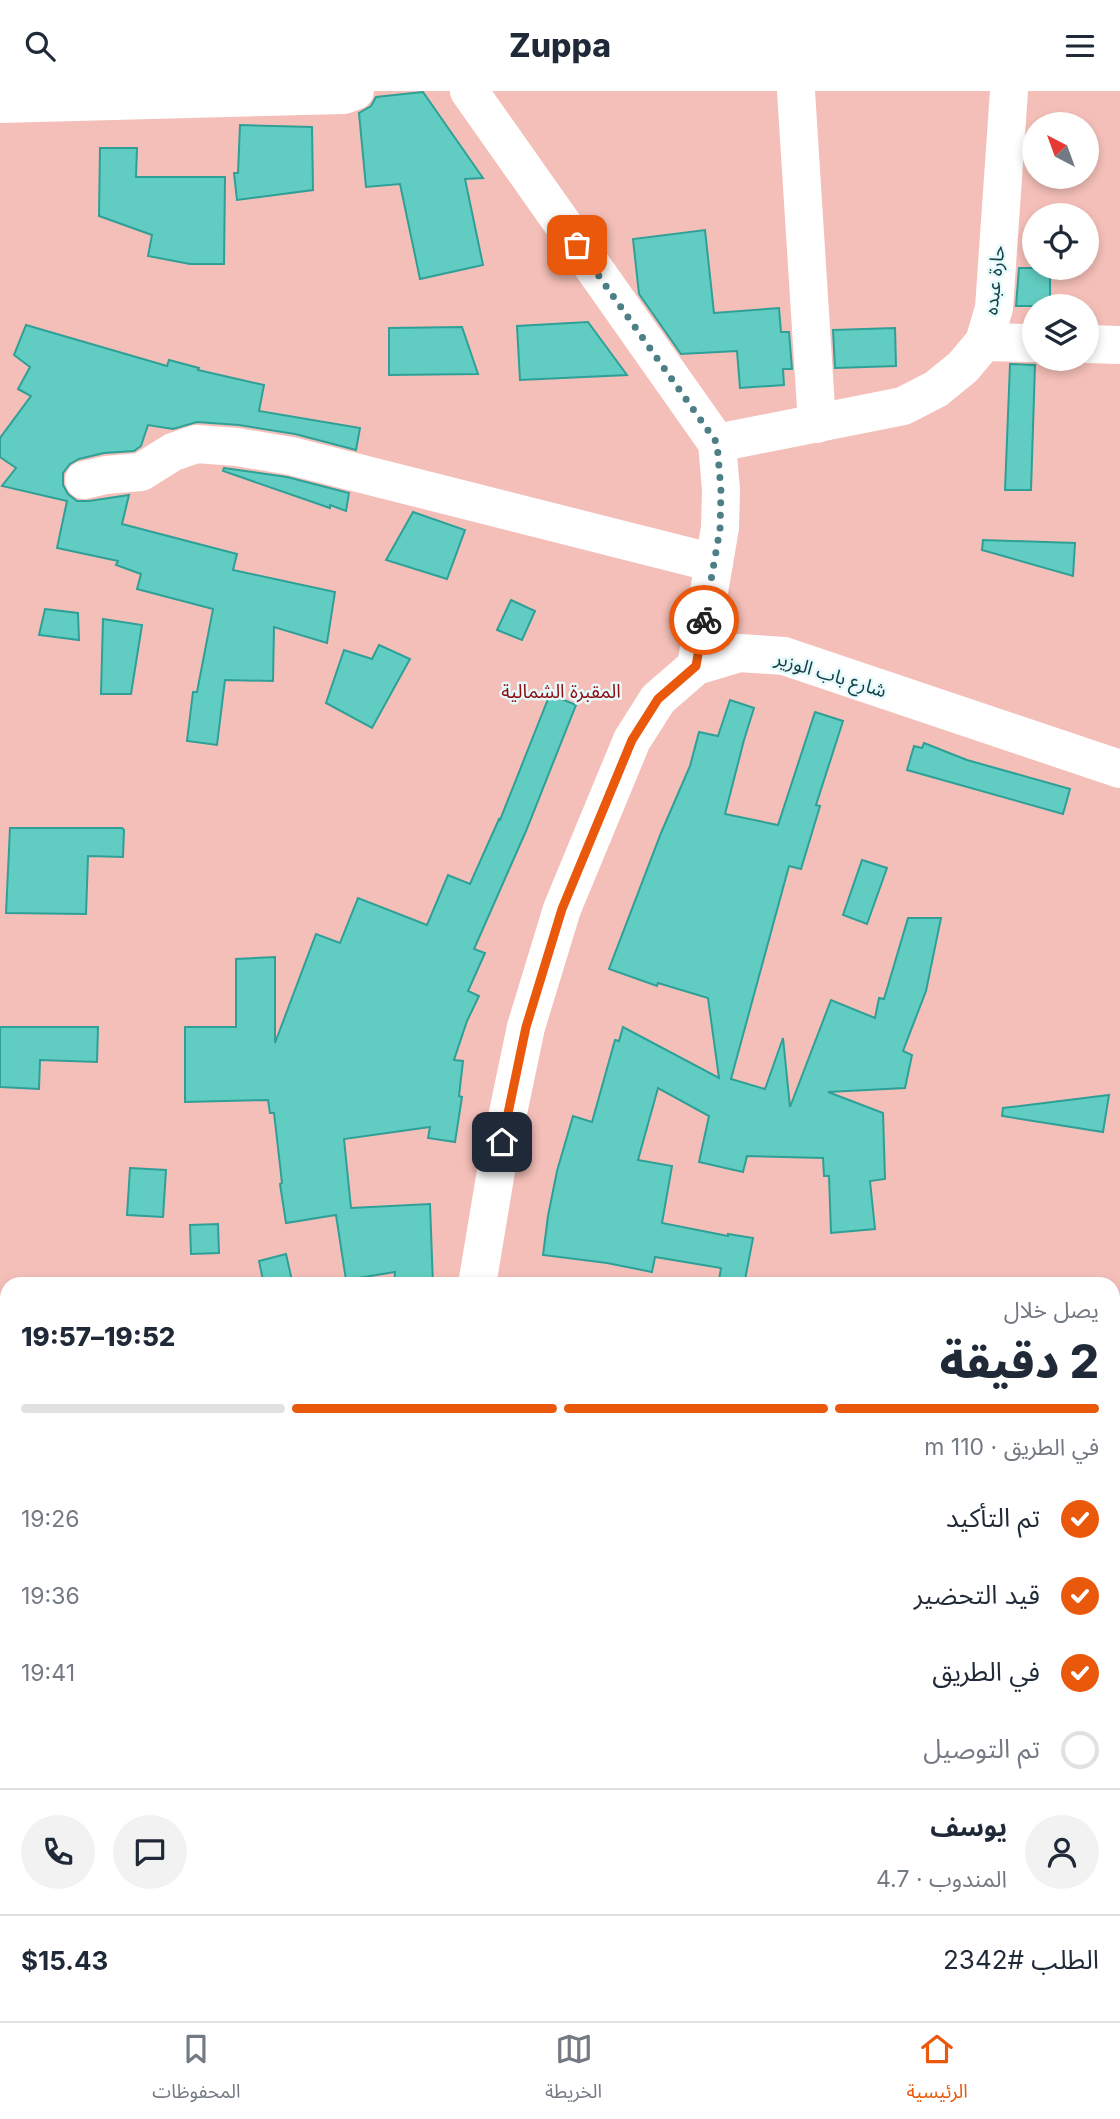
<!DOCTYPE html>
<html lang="ar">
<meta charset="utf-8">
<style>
body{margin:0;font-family:Inter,"Noto Sans Arabic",sans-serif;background:#f2f2f3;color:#1f2937;direction:rtl;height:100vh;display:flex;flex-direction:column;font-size:26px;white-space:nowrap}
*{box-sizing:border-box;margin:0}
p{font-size:23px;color:#747a83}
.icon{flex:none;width:38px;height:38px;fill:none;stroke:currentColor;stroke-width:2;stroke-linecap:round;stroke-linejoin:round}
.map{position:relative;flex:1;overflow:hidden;direction:ltr}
.panel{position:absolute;left:0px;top:1186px;width:1120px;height:744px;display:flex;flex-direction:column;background:#fff;border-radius:21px 21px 0 0;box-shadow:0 4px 10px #0003;direction:rtl}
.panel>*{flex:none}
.needle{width:46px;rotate:319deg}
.buttons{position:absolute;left:1022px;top:21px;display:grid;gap:14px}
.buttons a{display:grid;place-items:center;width:77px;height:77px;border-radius:50%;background:#fff;box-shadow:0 4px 10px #0003;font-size:35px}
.pin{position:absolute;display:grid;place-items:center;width:60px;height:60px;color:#fff;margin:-30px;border-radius:14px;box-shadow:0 4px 10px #0006}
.courier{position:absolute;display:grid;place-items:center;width:70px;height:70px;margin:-35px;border:5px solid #ea580c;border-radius:50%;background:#fff;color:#222;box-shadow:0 2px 9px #0007}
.overview em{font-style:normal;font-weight:800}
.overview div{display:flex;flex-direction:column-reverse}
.overview{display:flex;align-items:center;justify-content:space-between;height:119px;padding:0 21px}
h1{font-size:46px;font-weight:800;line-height:52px}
.bar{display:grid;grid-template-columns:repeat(4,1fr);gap:10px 7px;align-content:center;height:84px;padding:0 21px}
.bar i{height:9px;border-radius:5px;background:#e0e1e3}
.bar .on{background:#ea580c}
.bar p{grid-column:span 4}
.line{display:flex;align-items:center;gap:18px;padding:0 21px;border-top:2px solid #e0e1e3}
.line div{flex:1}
.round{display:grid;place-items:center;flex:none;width:74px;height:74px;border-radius:37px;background:#f2f2f3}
ol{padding:0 21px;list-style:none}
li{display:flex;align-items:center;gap:21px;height:77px}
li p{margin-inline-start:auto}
li .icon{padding:7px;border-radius:50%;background:#ea580c;color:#fff;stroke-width:4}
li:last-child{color:#747a83}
li i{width:38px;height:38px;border:4px solid #e0e1e3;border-radius:50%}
header{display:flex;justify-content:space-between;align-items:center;height:91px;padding:0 21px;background:#fff;font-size:32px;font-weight:800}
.dock{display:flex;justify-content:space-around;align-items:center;height:98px;border-top:2px solid #e0e1e3;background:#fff;font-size:19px;color:#747a83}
.dock a{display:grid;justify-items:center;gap:4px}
.dock .on{color:#ea580c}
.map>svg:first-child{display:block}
</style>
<header><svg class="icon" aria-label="menu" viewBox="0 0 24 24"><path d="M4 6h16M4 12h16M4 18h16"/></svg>Zuppa<svg class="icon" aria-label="search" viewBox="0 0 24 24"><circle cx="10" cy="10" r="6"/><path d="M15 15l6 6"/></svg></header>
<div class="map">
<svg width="1120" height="1930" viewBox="0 0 1120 1930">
<rect width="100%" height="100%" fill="#b9f3fb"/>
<g fill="#f4bfb8" fill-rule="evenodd">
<path d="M0 0H1120V1930H879L870 1923H1113V1194H7V1602L0 1601ZM1034 33H1087V86H1034ZM1034 124H1087V177H1034ZM1034 215H1087V268H1034Z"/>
<polygon points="0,1731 7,1733 7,1884 0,1892"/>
<polygon points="42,1923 317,1923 316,1930 36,1930"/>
<polygon points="389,1923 685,1923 695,1930 387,1930"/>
</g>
<g fill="#61ccc1" stroke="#2ea097" stroke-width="2">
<polygon points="423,1 483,87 465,88 483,174 420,188 400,93 366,96 359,22 371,15 376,6"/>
<polygon points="240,34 312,36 313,99 237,109 234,82 238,82"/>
<polygon points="100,57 137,57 136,86 225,86 224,173 190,173 148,165 152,144 99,125"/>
<polygon points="705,139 714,222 779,217 781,241 789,241 792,278 783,278 784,294 740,297 737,260 681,263 639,203 633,148"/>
<polygon points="1019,177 1050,177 1050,215 1016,215"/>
<polygon points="588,231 627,284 520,289 517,235"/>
<polygon points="26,234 167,275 169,269 199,277 198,279 264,294 259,320 360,337 356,359 295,343 239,334 197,331 173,338 148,334 141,355 134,360 104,362 79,368 70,373 63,382 63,394 68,403 77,410 89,410 129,404 122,433 237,463 233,479 335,501 327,552 274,536 273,590 225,589 217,654 187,650 193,601 197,601 213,518 137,498 141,483 116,474 118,470 57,457 67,410 2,395 16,377 0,366 0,347 31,305 18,298 30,276 14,264"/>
<polygon points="462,236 478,283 389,284 389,237"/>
<polygon points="895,237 896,275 835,277 833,239"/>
<polygon points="1010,273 1035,274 1031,399 1005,399"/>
<polygon points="224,377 287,386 349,402 346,420 330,414 330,417 223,380"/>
<polygon points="413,421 465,439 447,488 386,469"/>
<polygon points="983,449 1075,452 1073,485 982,459"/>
<polygon points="511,509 535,520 522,549 497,539"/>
<polygon points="45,518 78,522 79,549 39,544"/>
<polygon points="103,528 142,534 131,603 101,603"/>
<polygon points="379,554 410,568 372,637 326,612 344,559 372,568"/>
<polygon points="550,603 576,614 526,740 474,858 485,862 468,900 479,905 467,930 454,969 463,970 459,1005 462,1006 455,1051 428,1047 430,1036 344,1048 351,1117 430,1113 433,1194 394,1194 395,1181 346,1189 336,1124 286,1132 280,1093 282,1092 274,1022 270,1022 268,1009 185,1011 185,936 236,936 236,868 275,866 275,952 316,843 340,852 358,807 427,834 448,784 470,793 499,728 500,729"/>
<polygon points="730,609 754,617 744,649 725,723 778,734 815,621 843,630 816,714 820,715 801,778 789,775 731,988 765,998 783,947 790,1016 831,909 875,927 879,907 884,908 908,827 941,827 926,900 903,960 912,964 905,997 828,1001 883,1022 885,1088 870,1090 875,1138 831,1142 829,1085 824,1085 823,1067 747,1065 743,1081 699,1071 709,1025 658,997 638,1069 672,1075 662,1132 728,1145 728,1143 753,1147 744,1194 719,1189 721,1177 655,1166 652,1181 607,1172 543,1164 548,1125 557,1080 573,1025 592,1031 615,949 619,950 623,936 719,987 708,907 658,892 657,895 609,878 661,742 690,675 699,641 718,645"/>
<polygon points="924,652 967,669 1070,698 1063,723 907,679 914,655 922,657"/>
<polygon points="10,737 122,737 124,739 123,766 88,765 86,823 6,822"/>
<polygon points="862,769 887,777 867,833 843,824"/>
<polygon points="0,936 98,936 97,971 40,969 39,998 0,996"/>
<polygon points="1109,1004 1103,1041 1002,1025 1003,1017"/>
<polygon points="130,1077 166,1079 163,1126 127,1124"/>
<polygon points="218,1133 219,1162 191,1163 190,1134"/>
<polygon points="286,1163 293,1194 264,1194 259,1170"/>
</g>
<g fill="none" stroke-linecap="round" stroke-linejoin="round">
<g stroke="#fff" stroke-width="38">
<polyline points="469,0 717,352 721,399 720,437 696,575"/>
<polyline points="796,0 817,333"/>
<polyline points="0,13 344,4 355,0"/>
<polyline points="984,251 1034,252"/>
<polyline points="1087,253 1120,254"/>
<polyline points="717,352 903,315 936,298 963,276 984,251 994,217 1009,0"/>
<polyline points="84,389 106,384 141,381 173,361 196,353 237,356 291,365 714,472"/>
<polyline points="477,1194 497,1074 526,936 562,818 632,649 658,608 696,575 739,562 784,565 1120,678"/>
<polyline points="14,1930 19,1923"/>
<polyline points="355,1930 357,1923"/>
</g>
<g stroke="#fff" stroke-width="38">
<polyline points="0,1626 7,1627"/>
<polyline points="0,1678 7,1680"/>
<polyline points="779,1923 789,1930"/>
<polyline points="861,1923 869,1930"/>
</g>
</g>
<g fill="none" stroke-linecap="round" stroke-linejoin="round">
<polyline stroke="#4d7f86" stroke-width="7" stroke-dasharray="0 12.6" points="577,154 717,352 721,400 720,438 704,529"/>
<polyline stroke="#ea580c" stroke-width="9" points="502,1051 526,936 562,818 632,649 658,608 696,575 704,529"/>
</g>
<g text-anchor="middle" stroke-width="5" stroke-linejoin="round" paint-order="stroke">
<g font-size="19" fill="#134147" stroke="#e6f9fb">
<text transform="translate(994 189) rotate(-84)" y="7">حارة عبده</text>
<text transform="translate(831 583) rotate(17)" y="7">شارع باب الوزير</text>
</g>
<g font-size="19" fill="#8c0d12" stroke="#e6f9fb">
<text x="561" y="607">المقبرة الشمالية</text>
</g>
</g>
</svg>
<div class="buttons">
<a><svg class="needle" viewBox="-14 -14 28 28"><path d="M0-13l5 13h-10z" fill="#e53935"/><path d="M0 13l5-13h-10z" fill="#747a83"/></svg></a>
<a><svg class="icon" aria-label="locate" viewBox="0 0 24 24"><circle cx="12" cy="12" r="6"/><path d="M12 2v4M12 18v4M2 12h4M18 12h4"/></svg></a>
<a><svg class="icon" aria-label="layers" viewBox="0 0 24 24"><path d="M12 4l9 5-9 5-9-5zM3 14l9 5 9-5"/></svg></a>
</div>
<div class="pin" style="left:577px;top:154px;background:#ea580c"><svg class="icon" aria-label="bag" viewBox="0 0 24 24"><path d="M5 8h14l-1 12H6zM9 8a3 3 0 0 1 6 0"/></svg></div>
<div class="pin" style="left:502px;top:1051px;background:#1f2937"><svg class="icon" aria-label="home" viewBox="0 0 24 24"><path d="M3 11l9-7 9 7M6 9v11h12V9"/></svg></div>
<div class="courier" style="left:704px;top:529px"><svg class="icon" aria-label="bike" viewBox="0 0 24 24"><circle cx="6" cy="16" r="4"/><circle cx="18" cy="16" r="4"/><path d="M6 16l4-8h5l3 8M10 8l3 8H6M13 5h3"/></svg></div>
<section class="panel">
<div class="overview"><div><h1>2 دقيقة</h1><p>يصل خلال</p></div><em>19:52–19:57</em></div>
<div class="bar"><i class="on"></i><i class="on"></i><i class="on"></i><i></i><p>في الطريق · 110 m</p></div>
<ol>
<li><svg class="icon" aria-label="check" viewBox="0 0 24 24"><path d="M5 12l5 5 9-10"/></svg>تم التأكيد<p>19:26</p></li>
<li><svg class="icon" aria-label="check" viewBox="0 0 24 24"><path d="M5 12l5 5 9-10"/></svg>قيد التحضير<p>19:36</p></li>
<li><svg class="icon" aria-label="check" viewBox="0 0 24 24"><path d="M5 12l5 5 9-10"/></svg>في الطريق<p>19:41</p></li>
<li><i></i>تم التوصيل</li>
</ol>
<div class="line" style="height:126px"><a class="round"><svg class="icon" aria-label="person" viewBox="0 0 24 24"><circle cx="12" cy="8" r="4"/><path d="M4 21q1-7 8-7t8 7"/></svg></a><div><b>يوسف</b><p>المندوب · 4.7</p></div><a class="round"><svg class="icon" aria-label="chat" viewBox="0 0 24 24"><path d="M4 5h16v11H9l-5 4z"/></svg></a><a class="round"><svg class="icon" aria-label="phone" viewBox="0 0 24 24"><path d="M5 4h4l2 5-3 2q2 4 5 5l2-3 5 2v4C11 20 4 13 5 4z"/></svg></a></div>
<div class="line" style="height:91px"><div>الطلب #2342</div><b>$15.43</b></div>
</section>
</div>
<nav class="dock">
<a class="on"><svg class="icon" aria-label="home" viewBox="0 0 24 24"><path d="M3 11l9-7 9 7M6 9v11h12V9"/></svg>الرئيسية</a>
<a><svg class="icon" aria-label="map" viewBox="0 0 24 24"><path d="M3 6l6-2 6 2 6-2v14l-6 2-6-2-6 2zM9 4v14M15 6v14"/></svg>الخريطة</a>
<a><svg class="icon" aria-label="saved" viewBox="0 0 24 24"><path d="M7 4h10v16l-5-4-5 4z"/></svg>المحفوظات</a>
</nav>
